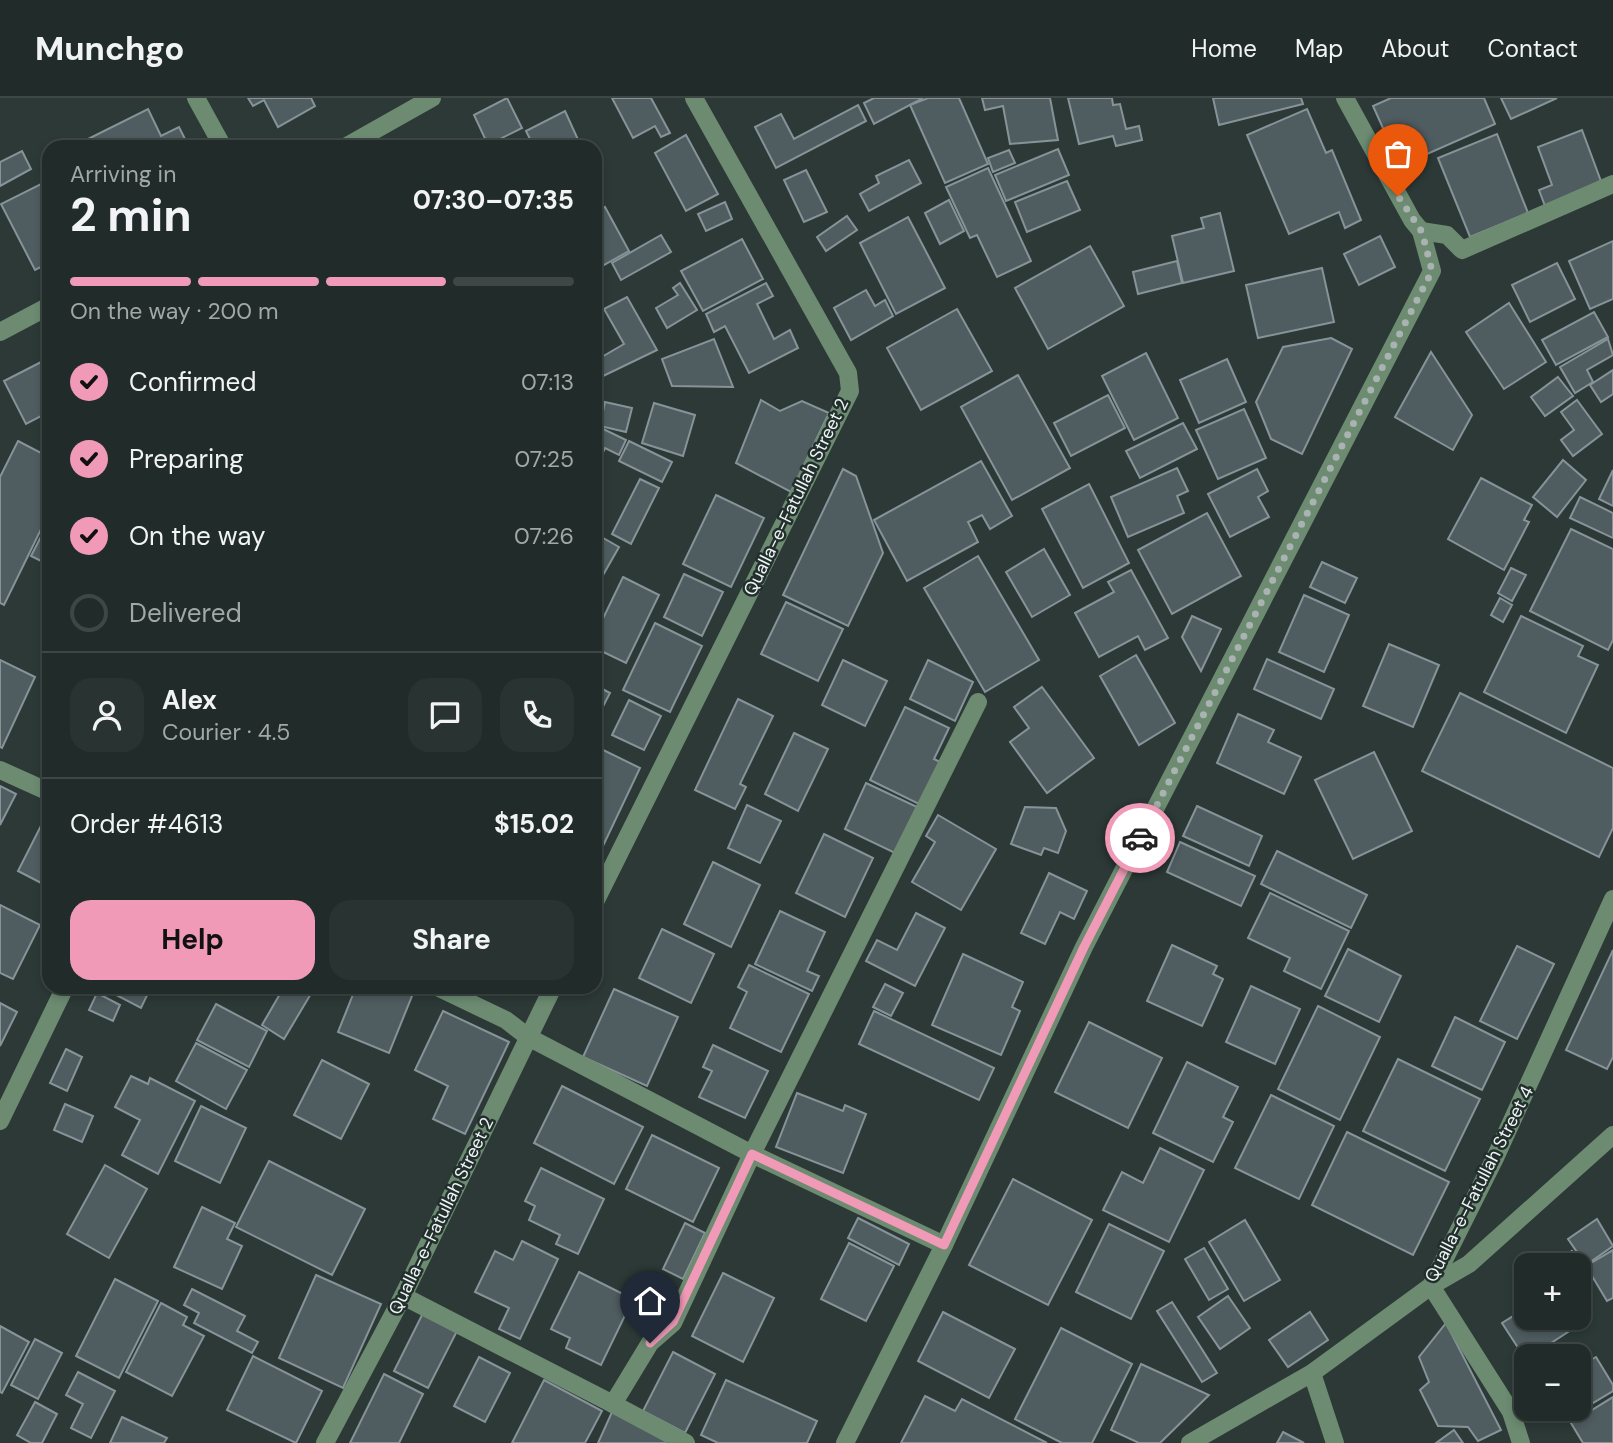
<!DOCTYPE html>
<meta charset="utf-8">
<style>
body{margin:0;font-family:"DM Sans",sans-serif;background:#293331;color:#f1f3f6;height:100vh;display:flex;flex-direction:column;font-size:26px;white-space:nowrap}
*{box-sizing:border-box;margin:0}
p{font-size:23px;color:#a2a7a8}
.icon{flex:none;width:38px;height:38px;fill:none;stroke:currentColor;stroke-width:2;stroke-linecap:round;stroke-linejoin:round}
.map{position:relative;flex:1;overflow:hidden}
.panel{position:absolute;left:42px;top:42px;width:560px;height:854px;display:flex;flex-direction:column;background:#212b29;border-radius:21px;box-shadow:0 4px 10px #0003,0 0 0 2px #3e4746}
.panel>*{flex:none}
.tools{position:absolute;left:1514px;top:1155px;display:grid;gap:14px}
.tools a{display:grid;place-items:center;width:77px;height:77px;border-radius:14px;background:#212b29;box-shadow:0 4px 10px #0003,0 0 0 2px #3e4746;font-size:35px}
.pin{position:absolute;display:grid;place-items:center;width:60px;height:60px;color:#fff;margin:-72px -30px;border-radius:50% 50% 50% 0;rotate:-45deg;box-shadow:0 0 7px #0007}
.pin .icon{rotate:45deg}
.courier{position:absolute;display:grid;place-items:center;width:70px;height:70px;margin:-35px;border:5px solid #f09ab7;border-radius:50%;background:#fff;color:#222;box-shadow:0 2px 9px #0007}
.head em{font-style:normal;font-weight:700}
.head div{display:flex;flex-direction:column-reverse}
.head{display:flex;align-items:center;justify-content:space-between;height:119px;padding:0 28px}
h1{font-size:46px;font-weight:700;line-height:52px}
.bar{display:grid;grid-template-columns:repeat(4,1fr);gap:10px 7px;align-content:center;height:84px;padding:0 28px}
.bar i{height:9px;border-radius:5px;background:#3e4746}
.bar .active{background:#f09ab7}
.bar p{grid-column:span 4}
.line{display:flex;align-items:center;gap:18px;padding:0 28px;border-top:2px solid #3e4746}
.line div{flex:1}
.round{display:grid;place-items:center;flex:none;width:74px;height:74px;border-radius:21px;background:#293331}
ol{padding:0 28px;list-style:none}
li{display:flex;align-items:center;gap:21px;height:77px}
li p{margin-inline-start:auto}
li .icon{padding:7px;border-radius:50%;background:#f09ab7;color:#111;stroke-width:4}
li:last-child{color:#a2a7a8}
li i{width:38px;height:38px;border:4px solid #3e4746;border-radius:50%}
.cta{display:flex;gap:14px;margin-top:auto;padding:14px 28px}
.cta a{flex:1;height:80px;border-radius:21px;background:#f09ab7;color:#111;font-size:28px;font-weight:700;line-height:80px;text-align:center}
.cta a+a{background:#293331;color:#f1f3f6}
header{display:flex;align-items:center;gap:42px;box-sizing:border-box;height:98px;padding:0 35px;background:#212b29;border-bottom:2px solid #3e4746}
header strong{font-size:33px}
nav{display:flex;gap:38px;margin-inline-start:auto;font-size:24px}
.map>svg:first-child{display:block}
</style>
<header>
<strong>Munchgo</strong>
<nav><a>Home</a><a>Map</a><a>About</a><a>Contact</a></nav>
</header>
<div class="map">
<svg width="1613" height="1345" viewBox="0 0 1613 1345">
<rect width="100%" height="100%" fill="#2c3937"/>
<g fill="#4f5c60" stroke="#869499" stroke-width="2">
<polygon points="248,0 311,0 315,8 278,29 264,2 253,8"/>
<polygon points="507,0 522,30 488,47 474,17"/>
<polygon points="612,0 651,0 670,35 661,39 655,28 633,40"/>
<polygon points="874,0 923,0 874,26 864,5"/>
<polygon points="928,0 959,0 988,66 945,85 910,7"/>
<polygon points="982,0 1050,0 1058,42 1010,46 1003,8 985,12"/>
<polygon points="1068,0 1112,0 1113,7 1120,6 1126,31 1139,28 1142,42 1116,48 1113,38 1079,46"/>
<polygon points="1213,0 1301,0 1303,6 1219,27"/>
<polygon points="1391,0 1484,0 1495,26 1400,68 1373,8"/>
<polygon points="1501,0 1557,0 1511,21"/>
<polygon points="858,7 866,23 776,70 755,29 781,16 794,41"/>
<polygon points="148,11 161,38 179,29 189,49 92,49 88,41"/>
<polygon points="1307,11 1326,55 1332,52 1361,122 1345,130 1339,114 1289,136 1247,37"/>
<polygon points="565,13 580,46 574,49 534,49 526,33"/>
<polygon points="1582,32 1602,86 1545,108 1539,92 1552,87 1538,49"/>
<polygon points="1497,36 1528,115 1470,139 1438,60"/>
<polygon points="686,37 718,96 686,113 655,55"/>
<polygon points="1058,51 1069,77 1006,103 995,77"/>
<polygon points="1009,52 1015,65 993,74 988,60"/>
<polygon points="22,53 31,71 0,88 0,64"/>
<polygon points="909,62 921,85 869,113 860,96 879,85 876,78"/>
<polygon points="988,70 1031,163 997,179 977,137 970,140 946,89"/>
<polygon points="806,72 827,114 804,124 784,82"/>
<polygon points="49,82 49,165 35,172 1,106"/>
<polygon points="1067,83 1080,112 1027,134 1015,104"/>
<polygon points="949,102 964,133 940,146 925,115"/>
<polygon points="725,104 732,121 706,133 698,116"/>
<polygon points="605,109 629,153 595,172 595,115"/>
<polygon points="1220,115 1234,173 1183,185 1172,138 1204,130 1201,120"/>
<polygon points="847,118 857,132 826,153 817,139"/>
<polygon points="908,119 945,190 896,216 860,145"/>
<polygon points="661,137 671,154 621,182 612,165"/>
<polygon points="1380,138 1395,169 1359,187 1344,156"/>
<polygon points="742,141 763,181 703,213 681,173"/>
<polygon points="1613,143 1613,201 1590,211 1569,163"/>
<polygon points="1090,148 1124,208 1048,251 1015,190"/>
<polygon points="1177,163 1182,185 1138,196 1133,174"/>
<polygon points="1557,165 1575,201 1530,224 1512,187"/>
<polygon points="1322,170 1334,224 1258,240 1246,187"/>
<polygon points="680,185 697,212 667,230 656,210 678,197 673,190"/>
<polygon points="766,185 773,198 757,206 774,241 790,232 798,250 749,275 725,228 714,234 706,216"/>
<polygon points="866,192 875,208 885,202 893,218 851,242 834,210"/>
<polygon points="627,199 657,252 599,280 595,263 624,246 604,211"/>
<polygon points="1509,205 1546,264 1504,291 1466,234"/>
<polygon points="957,211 992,273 921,312 887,250"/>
<polygon points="1594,214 1608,239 1556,267 1542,242"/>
<polygon points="1331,240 1352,251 1302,356 1271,341 1256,304 1283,249"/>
<polygon points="714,241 733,289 672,288 662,261"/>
<polygon points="1608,241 1613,257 1587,272 1593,284 1575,295 1560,269"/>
<polygon points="1431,254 1472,317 1453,352 1395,319"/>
<polygon points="1146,255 1178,320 1134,342 1102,278"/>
<polygon points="49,260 49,314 26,326 4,283"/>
<polygon points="1227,261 1246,304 1199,325 1180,282"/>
<polygon points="1613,272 1613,296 1601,304 1590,287"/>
<polygon points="1018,277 1070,370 1012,402 961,309"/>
<polygon points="1558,279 1573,298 1545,318 1531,299"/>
<polygon points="1108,297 1125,330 1071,358 1054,325"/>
<polygon points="761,302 780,313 802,303 829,315 791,394 736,365"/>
<polygon points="1577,302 1602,336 1573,358 1561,342 1574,332 1561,314"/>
<polygon points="605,304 632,310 626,334 600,328"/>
<polygon points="654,305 695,317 683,358 642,345"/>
<polygon points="1244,311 1266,360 1218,381 1196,332"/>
<polygon points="1183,325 1197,351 1140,380 1126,353"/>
<polygon points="595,327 626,342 619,357 605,350 595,371"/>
<polygon points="18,343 49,359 49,415 4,507 0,505 0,379"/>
<polygon points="629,343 672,364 662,384 619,363"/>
<polygon points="1563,362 1586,382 1557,419 1533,399"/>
<polygon points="981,363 1012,418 990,431 982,417 968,424 978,444 907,483 874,422"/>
<polygon points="1177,370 1188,393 1177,398 1184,415 1128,439 1111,399"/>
<polygon points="843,371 856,378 883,455 848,528 783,497"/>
<polygon points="1257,371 1268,393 1258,399 1269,419 1230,439 1208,396"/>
<polygon points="1613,372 1613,408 1599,401"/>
<polygon points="1481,380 1532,407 1524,422 1529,424 1504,472 1448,441"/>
<polygon points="640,381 659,390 631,446 612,436"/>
<polygon points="1089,386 1129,465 1083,490 1042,411"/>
<polygon points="716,397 764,420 731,489 683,466"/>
<polygon points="1580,399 1613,415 1613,440 1570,420"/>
<polygon points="1207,415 1241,478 1172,516 1138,452"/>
<polygon points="49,423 49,467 31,458"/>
<polygon points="1571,431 1613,451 1613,542 1608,552 1530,513"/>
<polygon points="598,437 619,449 602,479 595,475 595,442"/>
<polygon points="1044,451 1070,497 1032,519 1006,474"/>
<polygon points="978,458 1039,562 985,594 924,490"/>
<polygon points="1322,464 1357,480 1345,505 1310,489"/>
<polygon points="1511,470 1526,477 1512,503 1498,495"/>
<polygon points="1131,472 1168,540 1145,552 1138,538 1099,559 1075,515 1114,494 1108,484"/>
<polygon points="684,476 723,494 702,538 664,519"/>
<polygon points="623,479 659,497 626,565 595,550 595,537"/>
<polygon points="1304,497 1349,517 1324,574 1279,554"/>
<polygon points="1500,500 1512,507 1503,524 1491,517"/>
<polygon points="786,504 843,531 818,583 761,556"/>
<polygon points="1192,518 1221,531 1201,573 1182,539"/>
<polygon points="1521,518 1583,548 1578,558 1598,567 1566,635 1484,594"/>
<polygon points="655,525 702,548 670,614 623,592"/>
<polygon points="1389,546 1439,567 1413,629 1363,608"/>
<polygon points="1136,557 1175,625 1139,647 1100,578"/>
<polygon points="1267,561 1334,591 1321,621 1254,591"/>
<polygon points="0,562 35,579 2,650 0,649"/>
<polygon points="843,562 887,583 865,628 822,607"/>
<polygon points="928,562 973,584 955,623 910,601"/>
<polygon points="595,587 610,595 595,624"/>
<polygon points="1042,589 1094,660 1047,695 1010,644 1029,630 1014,609"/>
<polygon points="1460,595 1613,670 1613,730 1599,759 1422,673"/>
<polygon points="738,601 773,618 740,686 746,689 735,711 695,692"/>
<polygon points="629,602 661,618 644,652 612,637"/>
<polygon points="905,609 949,630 934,661 942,665 921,707 870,682"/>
<polygon points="1238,616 1274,632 1268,644 1301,659 1284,696 1217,665"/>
<polygon points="794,635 828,651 798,713 765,696"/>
<polygon points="595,648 640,670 603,748 595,745"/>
<polygon points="1374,654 1412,733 1353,761 1315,682"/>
<polygon points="866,685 917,709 895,755 845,731"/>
<polygon points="0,688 16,696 0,727"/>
<polygon points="747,707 781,723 760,765 728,750"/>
<polygon points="1197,708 1262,738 1249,768 1183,738"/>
<polygon points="1025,709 1056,710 1066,733 1058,755 1044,750 1041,757 1011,746"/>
<polygon points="49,712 49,789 18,773"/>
<polygon points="938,717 996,751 961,812 912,784 935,744 926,738"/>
<polygon points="824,736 873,760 845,819 796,795"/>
<polygon points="1180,744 1255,778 1241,808 1167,774"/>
<polygon points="1277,753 1367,797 1351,830 1261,786"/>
<polygon points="713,764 760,787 731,849 684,826"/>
<polygon points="1049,775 1087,793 1074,821 1060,814 1045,846 1021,835"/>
<polygon points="1270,795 1349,833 1321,891 1284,873 1290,860 1248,840"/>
<polygon points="0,807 40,827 13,881 0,875"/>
<polygon points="780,813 825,834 807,873 819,878 812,893 755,866"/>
<polygon points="916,815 945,830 915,888 866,863 877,842 897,852"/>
<polygon points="662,831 714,856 691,905 639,880"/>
<polygon points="1172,847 1217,868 1213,876 1223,881 1202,928 1147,903"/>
<polygon points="1517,848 1554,866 1517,941 1480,923"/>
<polygon points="1348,851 1401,878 1379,924 1325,898"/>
<polygon points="1613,852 1613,959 1607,971 1566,952"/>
<polygon points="963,856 1023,884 1012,909 1020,913 1001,957 932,927"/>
<polygon points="749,867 809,896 781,954 730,930 747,894 738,889"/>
<polygon points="885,886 903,895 891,918 873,909"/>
<polygon points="1251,888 1300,911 1275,966 1226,944"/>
<polygon points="101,889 151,889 141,910"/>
<polygon points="284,889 315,889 284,941 262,927"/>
<polygon points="356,889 404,889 414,893 389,955 338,934"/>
<polygon points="614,891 678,919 647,988 583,959"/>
<polygon points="97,895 120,907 113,923 89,912"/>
<polygon points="0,905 17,914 0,948"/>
<polygon points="216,906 267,933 249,969 197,942"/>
<polygon points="1318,908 1380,939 1340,1022 1278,991"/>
<polygon points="443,913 509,944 465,1036 433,1021 448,988 415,972"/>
<polygon points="874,913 994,970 979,1002 859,946"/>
<polygon points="1455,919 1505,944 1482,992 1432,968"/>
<polygon points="1089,924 1162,960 1128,1030 1055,994"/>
<polygon points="196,945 247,972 226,1011 176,983"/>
<polygon points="713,947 768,973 745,1020 699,999 712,973 703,969"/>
<polygon points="66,951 82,959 67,993 50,985"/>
<polygon points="1398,961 1480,1001 1445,1073 1363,1033"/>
<polygon points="322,962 369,986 341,1041 294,1017"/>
<polygon points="1187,964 1238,989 1223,1019 1233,1024 1213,1064 1153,1035"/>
<polygon points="131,978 148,986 150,980 195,1003 158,1076 122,1057 140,1022 115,1009"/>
<polygon points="562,988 643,1029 614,1086 534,1045"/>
<polygon points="797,995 843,1013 845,1007 866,1016 843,1075 776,1049"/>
<polygon points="1271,997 1334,1028 1299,1101 1235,1070"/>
<polygon points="65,1006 93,1018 82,1044 54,1032"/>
<polygon points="201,1008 246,1030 220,1085 175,1063"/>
<polygon points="1347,1034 1449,1084 1413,1157 1312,1107"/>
<polygon points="652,1037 719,1070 693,1124 626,1091"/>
<polygon points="1160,1050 1204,1072 1169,1144 1103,1112 1122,1074 1143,1085"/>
<polygon points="269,1063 365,1111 332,1177 236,1129"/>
<polygon points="105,1067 147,1091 109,1160 67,1136"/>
<polygon points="541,1070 604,1101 578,1156 556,1146 560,1137 529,1122 535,1108 525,1103"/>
<polygon points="1013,1081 1092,1122 1048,1207 969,1167"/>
<polygon points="202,1109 235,1125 227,1141 242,1148 222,1191 174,1169"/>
<polygon points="858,1120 909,1146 899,1167 848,1140"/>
<polygon points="1597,1121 1613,1148 1586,1167 1568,1141"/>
<polygon points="1245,1122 1280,1182 1244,1203 1209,1144"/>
<polygon points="685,1125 705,1135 683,1181 663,1171"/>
<polygon points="1109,1126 1164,1153 1131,1221 1076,1194"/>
<polygon points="522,1143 558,1161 520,1241 499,1231 509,1210 475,1194 495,1153 513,1162"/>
<polygon points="849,1145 894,1168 866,1223 821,1201"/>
<polygon points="1204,1150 1228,1191 1209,1202 1185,1161"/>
<polygon points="1613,1152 1613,1200 1607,1203 1586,1168"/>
<polygon points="1572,1153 1591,1182 1578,1190 1578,1167 1562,1167 1559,1162"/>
<polygon points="579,1174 633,1201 601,1267 566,1250 570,1240 551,1231"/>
<polygon points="723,1175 774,1200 743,1264 692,1238"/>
<polygon points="316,1177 381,1206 343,1290 279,1260"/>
<polygon points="115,1181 158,1203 119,1280 76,1258"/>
<polygon points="192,1191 245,1218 237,1233 258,1244 252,1255 194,1225 199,1215 184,1207"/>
<polygon points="1228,1198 1250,1230 1220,1251 1198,1219"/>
<polygon points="1172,1204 1217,1275 1202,1284 1157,1213"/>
<polygon points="161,1205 187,1219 183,1227 204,1238 172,1298 126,1274"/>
<polygon points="1578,1206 1588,1221 1531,1258 1526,1258 1526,1262 1502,1225 1526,1210 1526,1220 1578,1220"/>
<polygon points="943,1214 1015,1251 989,1300 918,1263"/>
<polygon points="1310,1214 1328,1242 1288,1269 1269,1242"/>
<polygon points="423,1215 457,1233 428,1290 394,1273"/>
<polygon points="1446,1225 1501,1332 1478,1343 1468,1329 1438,1328 1420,1292 1429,1284 1419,1259"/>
<polygon points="0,1228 29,1244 2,1295 0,1294"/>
<polygon points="1061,1230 1132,1266 1092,1345 1062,1345 1015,1321"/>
<polygon points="35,1241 62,1255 38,1301 11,1287"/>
<polygon points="673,1254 715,1276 685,1335 643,1313"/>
<polygon points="253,1258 322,1293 296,1345 227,1312"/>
<polygon points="479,1259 510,1275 485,1324 454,1308"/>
<polygon points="1596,1259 1613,1287 1613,1293 1571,1318 1567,1311 1578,1311 1578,1269"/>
<polygon points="1141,1266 1209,1297 1160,1345 1139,1345 1111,1332"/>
<polygon points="78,1274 115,1293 91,1340 71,1330 83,1306 66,1297"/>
<polygon points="384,1276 423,1296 399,1345 350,1345"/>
<polygon points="544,1282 602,1313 585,1345 512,1345"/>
<polygon points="726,1282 817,1323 807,1345 718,1345 701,1337"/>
<polygon points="925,1298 955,1313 962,1301 1047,1345 901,1345"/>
<polygon points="1613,1299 1613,1345 1583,1345 1571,1325"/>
<polygon points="35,1304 57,1316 42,1345 31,1345 17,1337"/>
<polygon points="612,1314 677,1345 598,1345"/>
<polygon points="122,1319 167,1340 164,1345 110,1345"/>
<polygon points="1454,1332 1463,1345 1436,1345"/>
<polygon points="1283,1334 1304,1345 1277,1345"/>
</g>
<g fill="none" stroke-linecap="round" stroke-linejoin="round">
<g stroke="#6c8b71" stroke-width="18">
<polyline points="196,0 223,49"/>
<polyline points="345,49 432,0"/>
<polyline points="1421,133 1447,137 1462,152 1613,86"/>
<polyline points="0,234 49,208"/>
<polyline points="0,672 49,694"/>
<polyline points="595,804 850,293 848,275 694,0"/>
<polyline points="437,889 506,922 528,939 752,1056 944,1147"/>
<polyline points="0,1023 65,889"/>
<polyline points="403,1198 613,1306 650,1245 673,1225 752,1056 978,604"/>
<polyline points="1312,1275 1335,1345"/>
<polyline points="613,1306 686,1345"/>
<polyline points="325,1345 403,1198 553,889"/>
<polyline points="845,1345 944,1147 1084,849 1432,173 1421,133 1412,122 1345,0"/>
<polyline points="1190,1345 1312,1275 1431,1188 1495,1060 1613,801"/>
<polyline points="1521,1345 1511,1314 1431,1188 1469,1166 1613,1037"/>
</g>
</g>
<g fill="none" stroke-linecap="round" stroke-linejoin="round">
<polyline stroke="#a9b3b2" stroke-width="7" stroke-dasharray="0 12.6" points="1140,740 1432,173 1422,134 1398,98"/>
<polyline stroke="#f09ab7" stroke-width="9" points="650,1245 673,1224 752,1056 944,1147 1084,849 1140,740"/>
</g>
<g text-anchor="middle" stroke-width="5" stroke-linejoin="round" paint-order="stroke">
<g font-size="18" fill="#edf5f4" stroke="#222f2d">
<text transform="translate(796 399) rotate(-64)" y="6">Qualla-e-Fatullah Street 2</text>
<text transform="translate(1479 1086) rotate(-63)" y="6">Qualla-e-Fatullah Street 4</text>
<text transform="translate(441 1118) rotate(-64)" y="6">Qualla-e-Fatullah Street 2</text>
</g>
</g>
</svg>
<div class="tools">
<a>+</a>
<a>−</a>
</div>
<div class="pin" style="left:1398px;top:98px;background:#ea580c"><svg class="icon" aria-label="bag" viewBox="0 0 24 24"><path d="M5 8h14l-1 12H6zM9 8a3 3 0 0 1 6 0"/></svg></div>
<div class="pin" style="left:650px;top:1245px;background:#1f2937"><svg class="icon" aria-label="home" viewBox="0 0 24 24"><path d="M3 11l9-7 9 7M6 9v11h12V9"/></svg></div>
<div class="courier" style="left:1140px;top:740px"><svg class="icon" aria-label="car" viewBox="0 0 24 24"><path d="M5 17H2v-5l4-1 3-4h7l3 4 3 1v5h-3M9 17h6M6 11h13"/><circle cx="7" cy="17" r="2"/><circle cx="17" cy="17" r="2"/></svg></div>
<section class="panel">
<div class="head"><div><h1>2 min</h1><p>Arriving in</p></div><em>07:30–07:35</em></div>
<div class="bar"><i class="active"></i><i class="active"></i><i class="active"></i><i></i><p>On the way · 200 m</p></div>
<ol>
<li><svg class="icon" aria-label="check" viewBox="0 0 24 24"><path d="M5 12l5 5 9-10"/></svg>Confirmed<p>07:13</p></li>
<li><svg class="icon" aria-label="check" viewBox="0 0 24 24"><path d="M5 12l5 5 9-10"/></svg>Preparing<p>07:25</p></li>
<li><svg class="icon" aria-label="check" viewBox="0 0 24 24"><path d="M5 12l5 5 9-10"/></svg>On the way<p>07:26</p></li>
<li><i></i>Delivered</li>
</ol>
<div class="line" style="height:126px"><a class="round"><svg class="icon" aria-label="person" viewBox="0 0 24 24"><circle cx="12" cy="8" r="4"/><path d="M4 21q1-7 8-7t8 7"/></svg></a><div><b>Alex</b><p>Courier · 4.5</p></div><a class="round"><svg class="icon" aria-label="chat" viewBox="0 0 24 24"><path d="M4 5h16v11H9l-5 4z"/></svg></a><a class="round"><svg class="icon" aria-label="phone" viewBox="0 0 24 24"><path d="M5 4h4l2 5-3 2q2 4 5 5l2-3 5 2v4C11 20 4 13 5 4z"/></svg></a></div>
<div class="line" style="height:91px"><div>Order #4613</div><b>$15.02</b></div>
<div class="cta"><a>Help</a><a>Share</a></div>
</section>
</div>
